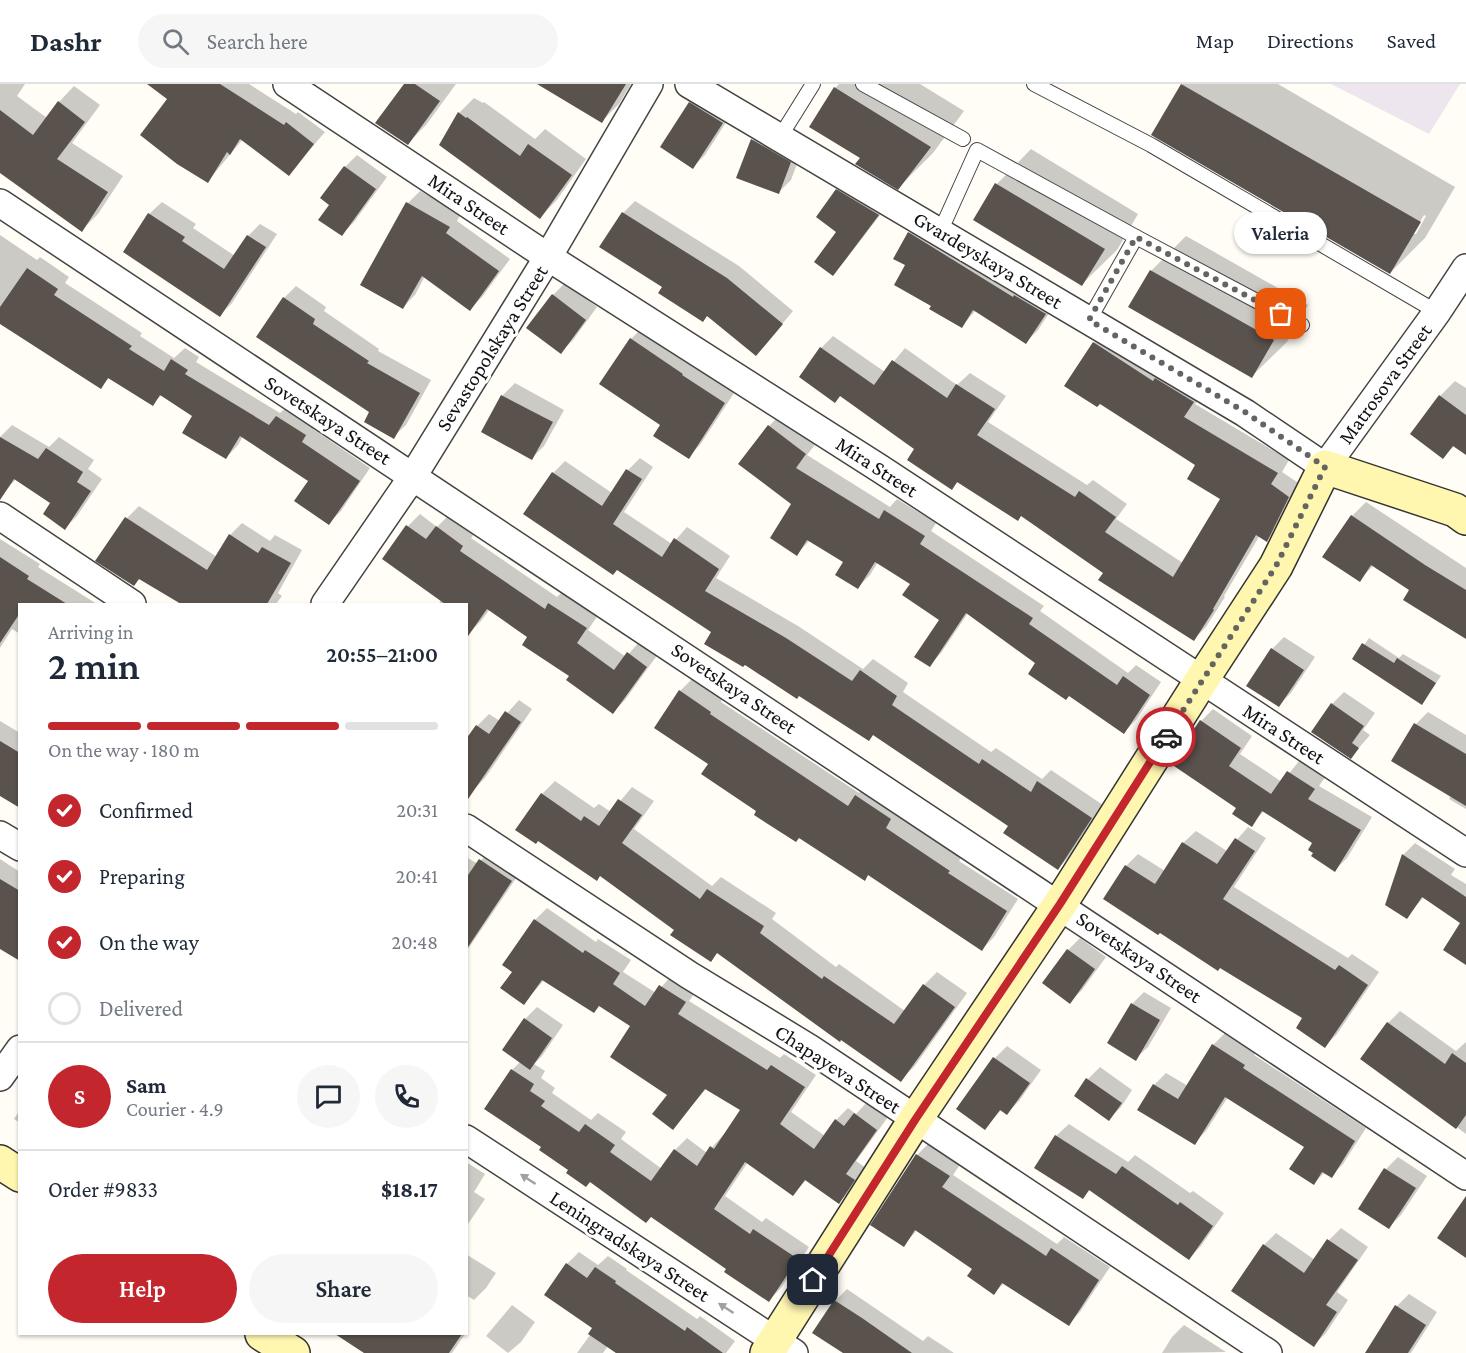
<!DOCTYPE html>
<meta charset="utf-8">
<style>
body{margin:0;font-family:"Crimson Pro",serif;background:#f6f6f7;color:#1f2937;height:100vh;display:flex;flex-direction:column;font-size:22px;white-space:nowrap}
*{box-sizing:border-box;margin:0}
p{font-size:20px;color:#747a83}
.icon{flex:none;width:33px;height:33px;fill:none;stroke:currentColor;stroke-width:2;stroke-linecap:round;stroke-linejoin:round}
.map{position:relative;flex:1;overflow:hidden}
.details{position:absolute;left:18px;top:519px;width:450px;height:732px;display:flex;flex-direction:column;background:#fff;border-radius:0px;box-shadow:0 2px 4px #0004}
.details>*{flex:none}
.pin{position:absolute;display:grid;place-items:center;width:51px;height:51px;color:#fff;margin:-26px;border-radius:12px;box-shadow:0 3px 9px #0006}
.courier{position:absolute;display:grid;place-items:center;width:60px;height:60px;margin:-30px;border:4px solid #c4262e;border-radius:50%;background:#fff;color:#222;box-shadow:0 2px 8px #0007}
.bubble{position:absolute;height:42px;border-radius:21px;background:#fff;box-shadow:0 2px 4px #0004;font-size:20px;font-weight:600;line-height:42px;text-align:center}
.head em{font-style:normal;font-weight:600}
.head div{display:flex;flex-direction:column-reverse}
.head{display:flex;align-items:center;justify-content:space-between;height:102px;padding:0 30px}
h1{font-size:39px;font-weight:600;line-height:45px}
.bar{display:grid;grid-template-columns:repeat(4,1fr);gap:9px 6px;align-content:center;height:72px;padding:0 30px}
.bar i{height:8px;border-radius:4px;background:#e0e1e3}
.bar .selected{background:#c4262e}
.bar p{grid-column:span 4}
.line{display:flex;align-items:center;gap:15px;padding:0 30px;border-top:2px solid #e0e1e3}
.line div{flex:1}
.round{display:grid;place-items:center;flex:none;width:63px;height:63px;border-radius:32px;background:#f6f6f7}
ol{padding:0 30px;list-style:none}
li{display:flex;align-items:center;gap:18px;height:66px}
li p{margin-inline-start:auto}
li .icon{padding:6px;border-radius:50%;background:#c4262e;color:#fff;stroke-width:4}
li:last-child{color:#747a83}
li i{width:33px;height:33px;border:3px solid #e0e1e3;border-radius:50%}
.cta{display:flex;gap:12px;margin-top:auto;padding:12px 30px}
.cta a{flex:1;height:69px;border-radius:36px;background:#c4262e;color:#fff;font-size:24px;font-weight:600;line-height:69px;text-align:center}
.cta a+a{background:#f6f6f7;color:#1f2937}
header{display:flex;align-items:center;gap:36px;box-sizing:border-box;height:84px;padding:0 30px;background:#fff;border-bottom:2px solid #e0e1e3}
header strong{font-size:28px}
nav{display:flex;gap:33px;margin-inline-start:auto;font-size:21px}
.search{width:420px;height:54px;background:#f6f6f7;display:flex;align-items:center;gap:15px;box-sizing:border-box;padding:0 21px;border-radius:33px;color:#747a83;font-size:22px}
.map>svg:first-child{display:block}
</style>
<header>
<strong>Dashr</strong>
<div class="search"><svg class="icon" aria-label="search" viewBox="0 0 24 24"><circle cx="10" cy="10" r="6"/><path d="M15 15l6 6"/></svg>Search here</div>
<nav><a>Map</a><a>Directions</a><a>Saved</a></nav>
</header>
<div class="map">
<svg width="1466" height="1269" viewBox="0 0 1466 1269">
<rect width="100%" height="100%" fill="#fffdf5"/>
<polygon fill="#eee6ef" points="1331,0 1460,0 1429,50"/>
<g fill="#0003" fill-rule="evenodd">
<polygon points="0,0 25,0 17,12 47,34 59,18 74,2 100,21 72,59 123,92 98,130 82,146 0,87"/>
<polygon points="150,0 249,0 296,30 298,28 325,48 289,90 243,55 208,97 169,14"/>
<polygon points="406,0 456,0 426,41 408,59"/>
<polygon points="540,0 631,0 619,20 602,37"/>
<polygon points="839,0 920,0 964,27 933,69 898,104 835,4"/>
<path d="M1182 0H1278L1455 103 1425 154 1390 189 1153 50ZM1424 131 1426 132 1416 150H1413Z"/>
<polygon points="702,7 734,26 705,71 693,83 690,19"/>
<polygon points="474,14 483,19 484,18 535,55 545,45 586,75 556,117 540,133 459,29"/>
<polygon points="764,44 802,66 791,96 779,108 753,56"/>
<polygon points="1031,65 1138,130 1117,166 1082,200 997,100"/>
<polygon points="357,71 387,93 354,138 342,150 332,121 345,83"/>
<polygon points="850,94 890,118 844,178 832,190 838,148 837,106"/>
<polygon points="420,107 461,130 457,137 510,175 482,213 470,225 425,192 415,211 403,223 408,119"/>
<polygon points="635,117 739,182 793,227 767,258 708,231 703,236 664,203 623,129"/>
<polygon points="162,118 196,140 193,144 235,172 248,152 260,140 277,150 232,219 220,231 125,167 149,130"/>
<polygon points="921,137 1057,217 1038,246 1026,258 976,226 961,243 933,221 907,180 909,149"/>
<polygon points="0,151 37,176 40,173 69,193 65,199 142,249 140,252 174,274 185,264 199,273 196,278 280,329 289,321 317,339 313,345 370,384 341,427 329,439 310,397 243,352 238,361 226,374 194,331 163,310 152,320 110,293 100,303 0,238"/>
<polygon points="1186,152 1308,221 1287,258 1252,292 1151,187"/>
<polygon points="565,199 597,223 573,256 561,268 553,211"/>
<polygon points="296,202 326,223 324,227 379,265 378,267 431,296 406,341 393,353 371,327 284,214"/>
<polygon points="643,243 736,306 700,361 688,373 662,341 631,255"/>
<polygon points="1106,247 1205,305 1195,320 1289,376 1282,388 1300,400 1279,444 1267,456 1260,451 1224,512 1225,513 1206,543 1194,555 1105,488 1022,431 959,397 952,404 916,364 841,311 835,317 801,293 821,264 833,252 885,288 905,264 957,301 970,289 1006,312 988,338 1087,401 1093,396 1127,420 1116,435 1183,479 1222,414 1197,381 1094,259"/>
<polygon points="1455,297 1466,304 1466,370 1455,361 1443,373 1440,312"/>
<polygon points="515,299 564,326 544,362 532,374 483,347 503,311"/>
<polygon points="781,330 817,358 807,371 890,423 897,415 936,439 931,447 1044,522 1040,527 1128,589 1136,581 1161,598 1136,636 1124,648 1037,578 968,529 941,569 929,582 941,536 912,499 878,478 870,491 858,503 845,477 810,456 797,470 793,420 769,342"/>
<polygon points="12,341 49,363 59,353 94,376 88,385 102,395 77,432 65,444 52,419 16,395 7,405 0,401 0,353"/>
<polygon points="640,374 653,383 624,428 672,460 687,443 730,472 716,494 798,542 863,585 873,575 908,599 903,608 991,668 996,664 1042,695 1051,686 1103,721 1070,772 1058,784 1010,742 874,650 713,548 553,389 565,377 612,409 628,386"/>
<polygon points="1366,418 1466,484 1466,553 1411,505 1374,481 1359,496 1352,432"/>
<polygon points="139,422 217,473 230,451 242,439 270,457 275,451 302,466 278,509 282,512 276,520 183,520 140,494 127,434"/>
<polygon points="420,430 437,443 449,431 474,450 471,454 557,513 562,508 598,531 588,546 626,573 640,557 658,570 625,616 613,628 529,552 490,525 481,537 469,549 466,520 439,520 441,516 408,442"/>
<polygon points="0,455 40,480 38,483 97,520 20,520 20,550 12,545 0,564"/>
<polygon points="1284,553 1315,573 1291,609 1279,621 1272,565"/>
<polygon points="1369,554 1399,574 1403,570 1441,592 1422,619 1354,575"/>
<polygon points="692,595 722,615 721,618 859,709 868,700 902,723 897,731 961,774 959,777 1018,815 994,853 982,865 869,790 864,795 759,727 710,679 680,607"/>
<polygon points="1344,608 1375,629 1363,646 1370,651 1351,673 1332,620"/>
<polygon points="519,616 532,625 485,694 473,706 477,642 489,630 500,637"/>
<polygon points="1213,625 1252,652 1240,670 1282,698 1300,676 1326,692 1319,702 1372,733 1347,774 1335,786 1314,759 1265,726 1251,741 1238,723 1201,637"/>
<polygon points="1428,628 1466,651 1466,725 1449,715 1451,712 1393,676 1416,640"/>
<polygon points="0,637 20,649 20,717 0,706"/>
<polygon points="555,697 594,724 599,720 611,728 632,703 654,717 634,745 712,802 721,793 776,829 772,835 836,883 839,880 905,927 924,901 937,888 967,909 914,983 900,996 718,868 710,876 676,845 542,710"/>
<polygon points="1248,743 1266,754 1234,803 1348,874 1352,870 1379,888 1337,950 1325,962 1304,934 1126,782 1138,770 1165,787 1183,759 1196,747 1227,767"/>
<polygon points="1415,759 1455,785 1451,791 1466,800 1466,879 1462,839 1424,813 1406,833 1387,820 1403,771"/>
<polygon points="492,764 523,784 466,868 466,773 478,780"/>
<polygon points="0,775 20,788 20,875 0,849"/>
<polygon points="547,824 596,858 598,855 631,876 623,888 656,909 673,890 697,906 689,917 780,974 784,970 816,991 791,1028 825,1052 836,1036 848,1024 856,1030 867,1018 888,1033 856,1077 866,1084 851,1106 839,1118 807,1095 793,1110 748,1078 725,1112 762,1138 766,1134 809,1163 781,1204 769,1216 728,1185 652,1131 570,1085 543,1063 486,1025 512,986 521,977 525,935 537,923 563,941 542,972 534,980 545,987 541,994 555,1004 552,1009 591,1036 598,1029 626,1048 621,1055 662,1085 675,1066 687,1054 707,1069 723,1051 725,1052 742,1026 707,1004 672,1044 669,1010 632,942 600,921 545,895 524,919 514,887 535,836"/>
<polygon points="1080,854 1106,873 1082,906 1070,918 1044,898 1068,866"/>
<polygon points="1144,908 1171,924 1148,963 1135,975 1132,920"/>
<polygon points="1400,927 1456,967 1466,958 1466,1050 1362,974 1388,939"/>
<polygon points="1225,949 1256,968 1254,971 1366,1044 1343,1080 1331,1092 1325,1088 1314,1099 1306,1062 1228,1013 1206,1047 1194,1059 1154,1001 1166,989 1188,1002 1213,961"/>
<polygon points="1007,962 1041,986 1019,1017 1007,1029 1002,1025 985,1044 958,1025 995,974"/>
<polygon points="1100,983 1132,1006 1121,1023 1109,1035 1088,995"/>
<polygon points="20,1026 20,1039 14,1035"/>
<polygon points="1069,1040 1128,1078 1135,1071 1190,1109 1193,1107 1224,1129 1201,1162 1189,1174 1091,1105 1083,1113 1036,1084 1056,1052"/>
<polygon points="929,1059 961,1079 953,1091 1057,1160 1064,1153 1110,1183 1080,1228 1068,1240 1004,1199 994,1209 974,1185 917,1146 904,1161 917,1071"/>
<polygon points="1398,1073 1427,1092 1401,1131 1389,1143 1360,1124 1386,1085"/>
<polygon points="466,1078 485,1090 474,1108 485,1115 466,1143"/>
<polygon points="1341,1144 1368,1163 1337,1208 1348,1216 1326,1249 1314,1261 1264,1161 1276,1149 1315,1176 1329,1156"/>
<polygon points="579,1168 598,1181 608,1172 627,1185 626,1186 697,1235 700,1232 735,1257 726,1269 618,1269 608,1262 603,1269 577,1269 595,1244 546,1211 567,1180"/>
<polygon points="466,1170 496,1189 486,1204 474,1216 466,1211"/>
<polygon points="847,1205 923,1257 928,1252 954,1269 845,1269 814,1248 835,1217"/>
<polygon points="1409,1210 1437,1228 1411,1269 1367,1269 1397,1222"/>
<polygon points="512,1221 535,1238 521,1258 508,1269 486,1252"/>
<polygon points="1184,1241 1226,1268 1162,1269 1172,1253"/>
<polygon points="338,1250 465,1250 452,1269 366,1269"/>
</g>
<g fill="#5a524d">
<polygon points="147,0 220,0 284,41 286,38 314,60 289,92 240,55 230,71 227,68 208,99 177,80 140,51 167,15"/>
<polygon points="404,0 415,0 440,17 408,61 375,39"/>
<polygon points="537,0 626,0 602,39"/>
<polygon points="1181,0 1421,138 1390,190 1151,51"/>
<polygon points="834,3 931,63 898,106 855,80 860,74 809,43"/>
<polygon points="58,17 85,38 57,75 108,108 82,148 0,89 0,26 33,51"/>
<polygon points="689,18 723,39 693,85 660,63"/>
<polygon points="458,28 466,34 467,33 520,72 528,60 572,91 540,135 439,61"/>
<polygon points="751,55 791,78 779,110 736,94"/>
<polygon points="344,82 376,105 342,152 318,136 329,121 320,114"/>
<polygon points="995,99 1105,165 1082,202 973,136"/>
<polygon points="836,105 879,131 833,192 814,178 836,148 816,133"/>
<polygon points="406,118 450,143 446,149 499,187 470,227 422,192 403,225 360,201"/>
<polygon points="622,128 727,194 783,240 756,272 707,232 703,238 658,209 662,203 599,163"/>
<polygon points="148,129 185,153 182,157 224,185 247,151 266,163 220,233 123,168"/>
<polygon points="908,148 1013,213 1014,211 1046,230 1026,260 973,226 962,244 929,225 931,222 894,201 905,181 893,175"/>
<polygon points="27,184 58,205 54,211 132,262 129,265 164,287 171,275 188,286 185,290 269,341 276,332 306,351 302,358 360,397 329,441 294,417 308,397 240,352 226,375 182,349 192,332 160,311 153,322 108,294 101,305 0,240 0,223"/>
<polygon points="1150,186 1274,256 1252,294 1128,223"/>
<polygon points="552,210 586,236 561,270 526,244"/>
<polygon points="283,213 315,235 313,240 369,277 367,279 420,309 394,355 364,338 369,328 256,253"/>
<polygon points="630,254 683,290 682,291 725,319 689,375 653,352 660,341 599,300"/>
<polygon points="1093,258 1153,297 1155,294 1194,318 1184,333 1278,389 1271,400 1289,413 1267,458 1256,451 1213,525 1214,526 1194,557 1098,496 1103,489 1021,432 1018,437 957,398 952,406 907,376 914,365 840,312 835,319 799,293 820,263 874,301 892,276 947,314 956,300 995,325 977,351 1075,413 1079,407 1116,433 1105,448 1173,493 1220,415 1187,395 1195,381 1100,320 1097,323 1064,302"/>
<polygon points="501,311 553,338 532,376 481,348"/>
<polygon points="1439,311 1466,331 1466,371 1453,362 1443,375 1410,350"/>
<polygon points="768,341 806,370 796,384 879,435 884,426 925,452 920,460 1033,534 1029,540 1117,601 1123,592 1150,611 1124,650 1069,612 1066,616 1028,590 1035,579 966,529 930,583 914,573 939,536 902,511 910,500 875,478 858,505 835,491 843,478 807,456 797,472 770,454 791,420 738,380"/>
<polygon points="0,353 38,375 46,364 83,388 77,398 91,407 65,446 43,430 50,419 14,395 0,416"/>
<polygon points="626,385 642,395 613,440 662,473 674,454 719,485 705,507 786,554 852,597 860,586 897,612 892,621 979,680 982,675 1031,708 1037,697 1092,734 1058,786 1003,749 1008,742 873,651 869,657 799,612 797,615 745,581 743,583 704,560 711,548 617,486 613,491 523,430 552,388 602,422"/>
<polygon points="1351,431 1425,481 1466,506 1466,555 1403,516 1409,506 1371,481 1360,498 1322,473"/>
<polygon points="125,433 207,486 229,450 258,469 262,463 291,479 267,520 181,520 139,495 134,502 95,477"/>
<polygon points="406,441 426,455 436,442 463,462 460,467 545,525 548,519 587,544 577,559 614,586 627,568 647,583 613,630 566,596 569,592 522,561 527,553 487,525 466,555 466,520 445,520 382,475"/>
<polygon points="0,473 29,492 27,495 67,520 20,520 20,529 0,559"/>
<polygon points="1362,559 1394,579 1397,574 1436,599 1422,621 1352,575"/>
<polygon points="1271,564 1304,586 1279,623 1246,602"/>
<polygon points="679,606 711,628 710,630 848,722 855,711 891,735 886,744 950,787 948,789 1007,827 982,867 868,791 865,797 799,754 796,758 754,731 756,727 701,690 708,680 654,644"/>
<polygon points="1331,619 1364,642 1352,659 1359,664 1351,675 1311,648"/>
<polygon points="505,627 521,638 466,718 466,655 476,641 489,650"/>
<polygon points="1200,636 1241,664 1229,682 1271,710 1287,687 1315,705 1308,715 1361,746 1335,788 1311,772 1313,769 1308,766 1312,759 1281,739 1262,727 1252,743 1232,730 1236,724 1171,680"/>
<polygon points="1414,639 1466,670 1466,722 1391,677"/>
<polygon points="0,657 20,669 20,724 0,712"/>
<polygon points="541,709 581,737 584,732 599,742 618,715 642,731 622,759 700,815 707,805 764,842 760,849 822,895 824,892 894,940 923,900 955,923 901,998 841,956 840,958 717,869 711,878 670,851 674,846 600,792 597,797 538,757 536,760 515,746"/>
<polygon points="1235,754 1255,767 1223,815 1335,886 1339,881 1368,901 1325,964 1296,944 1302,934 1220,884 1218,887 1160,849 1158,851 1103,815 1125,781 1155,800 1182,758 1217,780"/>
<polygon points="1402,770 1466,813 1466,881 1443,866 1460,839 1422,813 1407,835 1385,821"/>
<polygon points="479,775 512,797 466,866 466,794"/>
<polygon points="0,795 20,807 20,877 0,865"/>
<polygon points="534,835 583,869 585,866 620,889 613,900 645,922 659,901 686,918 678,930 767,986 771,981 805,1003 780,1040 814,1065 835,1035 844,1042 854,1029 877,1046 846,1090 855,1096 839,1120 805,1096 793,1112 745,1078 714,1125 750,1150 753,1145 798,1175 769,1218 724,1188 726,1185 651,1133 646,1139 590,1098 586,1103 566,1089 568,1086 539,1066 541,1063 484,1025 511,985 534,1000 530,1007 545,1017 541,1022 579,1048 585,1040 615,1061 610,1068 651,1097 674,1065 697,1082 710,1062 714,1065 740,1026 705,1005 673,1046 652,1030 667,1011 610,973 630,942 599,922 594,929 542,896 524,921 500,904 512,888 502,881"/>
<polygon points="1067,865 1095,885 1070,920 1042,899"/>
<polygon points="1131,919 1160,936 1136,977 1107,959"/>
<polygon points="524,934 552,954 530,986 502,966"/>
<polygon points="1387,938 1445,980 1452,969 1466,979 1466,1031 1456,1045 1360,975"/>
<polygon points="1212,960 1245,981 1243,984 1355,1057 1332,1094 1322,1088 1314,1101 1289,1085 1304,1063 1225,1013 1195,1061 1137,1026 1153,1000 1178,1015"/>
<polygon points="993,973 1030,999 1007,1031 1000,1026 985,1046 956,1025"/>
<polygon points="1086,994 1122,1019 1109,1037 1074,1012"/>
<polygon points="1055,1051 1116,1090 1122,1082 1178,1121 1180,1118 1213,1142 1189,1176 1089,1106 1083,1115 1034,1084"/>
<polygon points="916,1070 950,1092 942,1103 1046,1172 1051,1164 1099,1196 1069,1242 1002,1199 994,1211 967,1192 972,1185 915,1146 904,1163 870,1141"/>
<polygon points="1384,1084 1416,1104 1389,1145 1358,1125"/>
<polygon points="1466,1112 1466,1174 1437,1154"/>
<polygon points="1327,1155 1358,1176 1326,1221 1337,1228 1314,1263 1231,1207 1263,1160 1304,1189"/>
<polygon points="566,1179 587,1194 595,1183 616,1197 615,1199 685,1247 687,1243 723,1269 616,1269 588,1250 592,1244 544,1211"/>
<polygon points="834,1216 862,1234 912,1269 843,1269 812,1249"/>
<polygon points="1395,1221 1426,1241 1408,1269 1365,1269"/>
<polygon points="335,1250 462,1250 449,1269 364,1269"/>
</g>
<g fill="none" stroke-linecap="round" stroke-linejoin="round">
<g stroke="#444" stroke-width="16">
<g id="lane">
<polyline points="863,0 963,55"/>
<polyline points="1034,0 1151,61 1437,228"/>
<polyline points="780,53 813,0"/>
<polyline points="940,148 977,66 1136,153"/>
<polyline points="1089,236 1136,153 1302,241"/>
</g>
</g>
<g stroke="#444" stroke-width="30">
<g id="street">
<polyline points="287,0 548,173 879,384 1466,769"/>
<polyline points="689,0 1245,329 1325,383 1437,228 1466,184"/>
<polyline points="0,119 1466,1092"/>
<polyline points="0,432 132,520"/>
<polyline points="325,520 413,392 548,173 649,0"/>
<polyline points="466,744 689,891 809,964 1268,1269"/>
<polyline points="0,751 20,763"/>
<polyline points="0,993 20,965"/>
<polyline points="466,1055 794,1269"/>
</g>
</g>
<g stroke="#333" stroke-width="36">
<g id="secondary">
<polyline points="0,1078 20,1091"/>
<polyline points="262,1250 293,1269"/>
<polyline points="767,1269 915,1036 1060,820 1201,597 1276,482 1325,383 1455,426 1466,434"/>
</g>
</g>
<use href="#lane" stroke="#fff" stroke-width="14"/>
<use href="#street" stroke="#fff" stroke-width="27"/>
<use href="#secondary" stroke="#fff6b0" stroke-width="33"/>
</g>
<defs><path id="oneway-solid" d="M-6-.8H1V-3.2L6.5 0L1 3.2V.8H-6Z" transform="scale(1.5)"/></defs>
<g fill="#a0a0a0">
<use href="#oneway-solid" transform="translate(528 1095) rotate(-147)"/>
<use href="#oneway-solid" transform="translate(726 1224) rotate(-147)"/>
</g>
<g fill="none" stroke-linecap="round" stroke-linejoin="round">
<polyline stroke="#646461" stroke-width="6" stroke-dasharray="0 10.8" points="1166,653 1276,482 1325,383 1245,328 1089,236 1136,153 1281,230"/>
<polyline stroke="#c4262e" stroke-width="8" points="813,1196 915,1036 1060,820 1166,653"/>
</g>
<g text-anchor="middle" stroke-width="6" stroke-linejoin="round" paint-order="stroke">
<g font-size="21" fill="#111" stroke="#fff">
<text transform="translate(469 120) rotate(34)" y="7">Mira Street</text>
<text transform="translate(988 176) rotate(31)" y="7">Gvardeyskaya Street</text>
<text transform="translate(492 264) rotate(-58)" y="7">Sevastopolskaya Street</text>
<text transform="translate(1385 300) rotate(-54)" y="7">Matrosova Street</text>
<text transform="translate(328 336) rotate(33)" y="7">Sovetskaya Street</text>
<text transform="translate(877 383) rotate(33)" y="7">Mira Street</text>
<text transform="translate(734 604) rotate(34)" y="7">Sovetskaya Street</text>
<text transform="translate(1284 650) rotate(33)" y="7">Mira Street</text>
<text transform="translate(1139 873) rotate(34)" y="7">Sovetskaya Street</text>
<text transform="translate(838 985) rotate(33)" y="7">Chapayeva Street</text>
<text transform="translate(630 1162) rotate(33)" y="7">Leningradskaya Street</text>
</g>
</g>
</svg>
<div class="pin" style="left:1281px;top:230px;background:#ea580c"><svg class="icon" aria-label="bag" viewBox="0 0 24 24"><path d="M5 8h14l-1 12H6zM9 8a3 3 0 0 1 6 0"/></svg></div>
<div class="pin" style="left:813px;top:1196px;background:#1f2937"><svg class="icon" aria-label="home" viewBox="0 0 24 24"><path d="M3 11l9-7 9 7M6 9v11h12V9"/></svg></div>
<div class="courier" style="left:1166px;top:653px"><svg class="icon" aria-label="car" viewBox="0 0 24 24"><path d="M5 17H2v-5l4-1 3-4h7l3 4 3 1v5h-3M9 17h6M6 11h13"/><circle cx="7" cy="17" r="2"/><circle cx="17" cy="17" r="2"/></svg></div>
<div class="bubble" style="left:1234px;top:128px;width:93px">Valeria</div>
<section class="details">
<div class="head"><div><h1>2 min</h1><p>Arriving in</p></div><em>20:55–21:00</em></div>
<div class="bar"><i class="selected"></i><i class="selected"></i><i class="selected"></i><i></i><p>On the way · 180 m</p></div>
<ol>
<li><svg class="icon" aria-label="check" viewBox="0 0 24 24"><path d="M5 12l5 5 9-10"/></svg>Confirmed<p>20:31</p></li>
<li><svg class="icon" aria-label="check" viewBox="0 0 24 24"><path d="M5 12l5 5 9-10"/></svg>Preparing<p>20:41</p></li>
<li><svg class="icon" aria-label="check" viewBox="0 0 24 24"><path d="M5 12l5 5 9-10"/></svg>On the way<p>20:48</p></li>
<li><i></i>Delivered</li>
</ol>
<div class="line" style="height:108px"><b class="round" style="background:#c4262e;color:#fff">S</b><div><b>Sam</b><p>Courier · 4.9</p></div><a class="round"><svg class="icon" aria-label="chat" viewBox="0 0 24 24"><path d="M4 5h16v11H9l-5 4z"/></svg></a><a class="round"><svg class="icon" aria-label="phone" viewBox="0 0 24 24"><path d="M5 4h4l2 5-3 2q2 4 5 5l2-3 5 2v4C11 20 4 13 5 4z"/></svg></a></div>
<div class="line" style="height:78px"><div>Order #9833</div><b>$18.17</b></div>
<div class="cta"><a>Help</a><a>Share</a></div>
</section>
</div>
